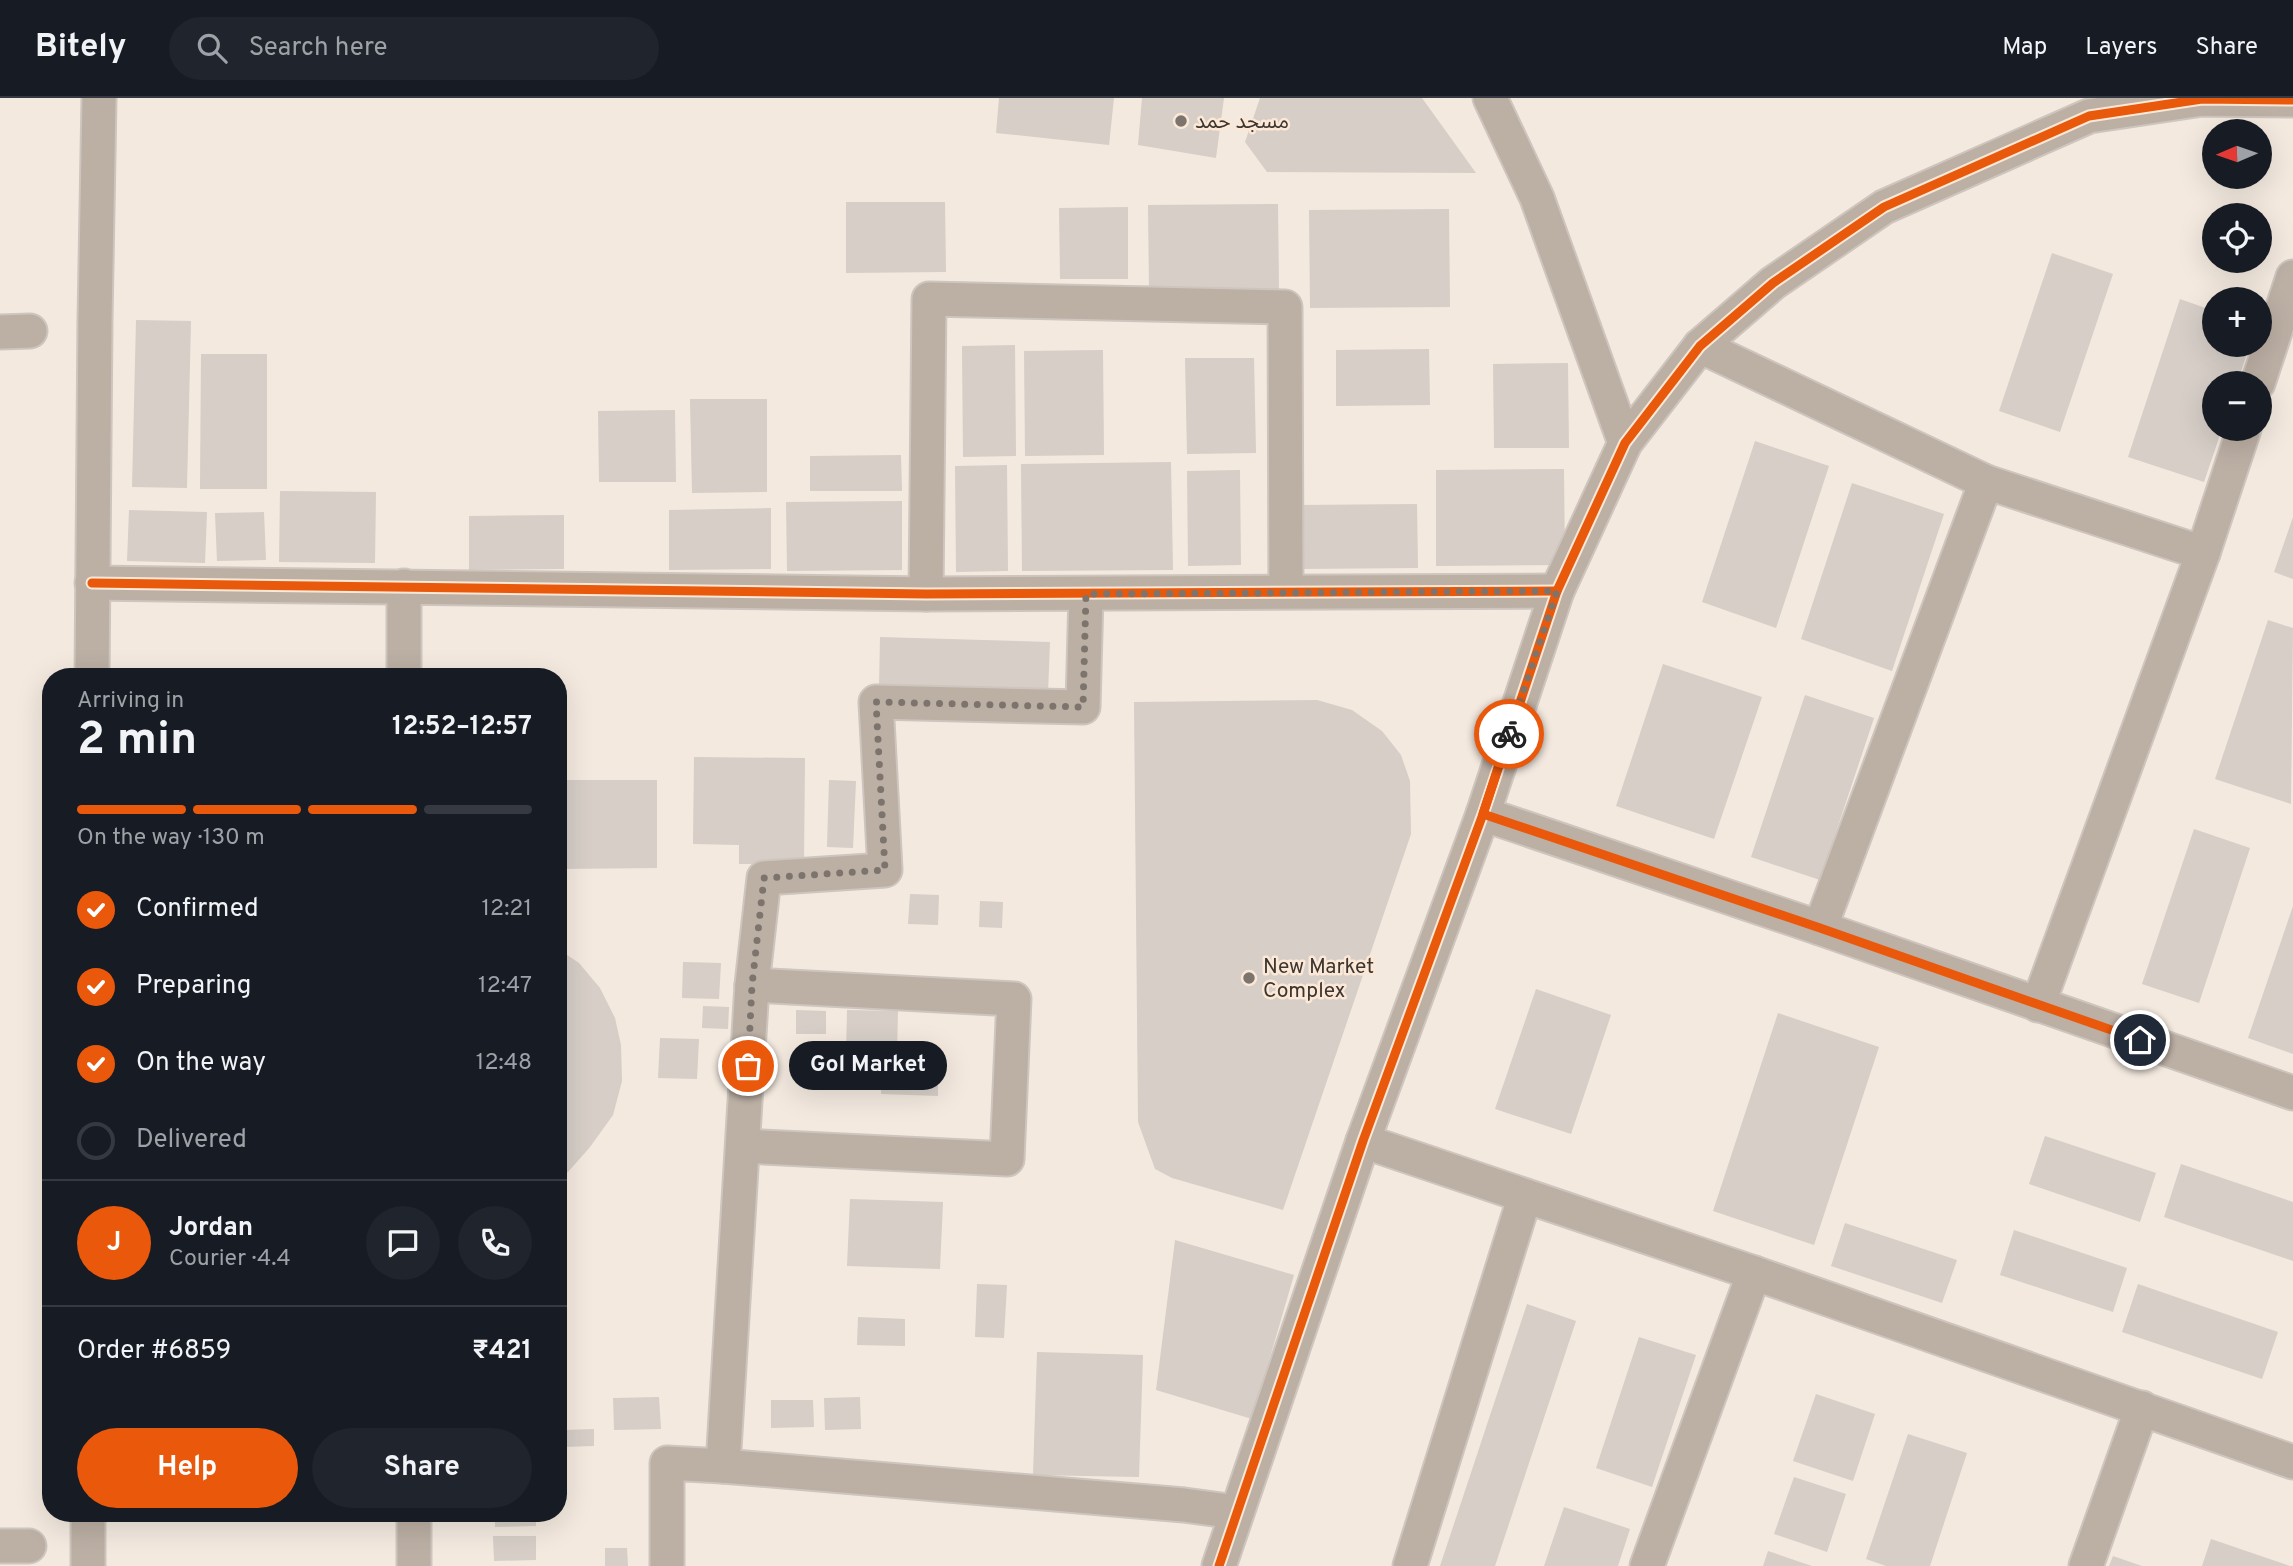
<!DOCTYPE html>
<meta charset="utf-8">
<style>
body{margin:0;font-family:Overpass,"Noto Sans Arabic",sans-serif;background:#20242c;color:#f1f3f6;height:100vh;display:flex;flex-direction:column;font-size:26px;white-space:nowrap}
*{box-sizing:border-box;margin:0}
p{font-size:23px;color:#9ea1a6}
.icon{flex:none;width:38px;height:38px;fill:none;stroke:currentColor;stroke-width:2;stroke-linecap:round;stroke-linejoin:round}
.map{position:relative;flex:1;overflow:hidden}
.panel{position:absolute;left:42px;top:570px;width:525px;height:854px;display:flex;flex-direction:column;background:#171b24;border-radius:28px;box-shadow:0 7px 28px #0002}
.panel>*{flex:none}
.needle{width:46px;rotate:268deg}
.buttons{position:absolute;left:2202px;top:21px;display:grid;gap:14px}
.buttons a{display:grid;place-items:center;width:70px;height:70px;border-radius:50%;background:#171b24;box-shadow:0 7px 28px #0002;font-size:35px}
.pin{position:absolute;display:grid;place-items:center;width:60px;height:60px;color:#fff;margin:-30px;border:4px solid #fff;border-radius:50%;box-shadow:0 2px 7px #0007}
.courier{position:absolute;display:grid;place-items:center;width:70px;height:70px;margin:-35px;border:5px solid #ea580c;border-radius:50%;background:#fff;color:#222;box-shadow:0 2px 9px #0007}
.bubble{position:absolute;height:49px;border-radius:24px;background:#171b24;box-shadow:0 7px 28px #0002;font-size:23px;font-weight:700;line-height:49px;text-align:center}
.headline em{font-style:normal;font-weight:700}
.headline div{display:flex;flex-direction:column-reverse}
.headline{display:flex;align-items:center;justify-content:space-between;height:119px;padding:0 35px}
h1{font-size:46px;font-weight:700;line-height:52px}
.bar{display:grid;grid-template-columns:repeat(4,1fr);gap:10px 7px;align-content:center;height:84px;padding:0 35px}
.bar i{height:9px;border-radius:5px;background:#363941}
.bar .current{background:#ea580c}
.bar p{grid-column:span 4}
.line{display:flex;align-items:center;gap:18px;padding:0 35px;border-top:2px solid #363941}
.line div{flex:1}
.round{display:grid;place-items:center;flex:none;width:74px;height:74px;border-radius:37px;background:#20242c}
ol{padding:0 35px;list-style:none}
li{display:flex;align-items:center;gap:21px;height:77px}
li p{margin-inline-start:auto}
li .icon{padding:7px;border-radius:50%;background:#ea580c;color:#fff;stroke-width:4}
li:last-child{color:#9ea1a6}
li i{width:38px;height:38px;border:4px solid #363941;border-radius:50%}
.primary-button{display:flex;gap:14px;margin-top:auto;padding:14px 35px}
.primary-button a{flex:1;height:80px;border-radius:42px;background:#ea580c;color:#fff;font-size:28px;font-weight:700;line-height:80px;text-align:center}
.primary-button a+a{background:#20242c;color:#f1f3f6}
header{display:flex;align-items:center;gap:42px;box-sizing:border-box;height:98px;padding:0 35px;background:#171b24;border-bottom:2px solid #363941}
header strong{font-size:33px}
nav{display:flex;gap:38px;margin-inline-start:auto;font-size:24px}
.search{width:490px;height:63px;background:#20242c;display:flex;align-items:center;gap:18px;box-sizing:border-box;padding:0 24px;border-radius:38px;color:#9ea1a6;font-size:26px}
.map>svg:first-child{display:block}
</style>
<header>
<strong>Bitely</strong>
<div class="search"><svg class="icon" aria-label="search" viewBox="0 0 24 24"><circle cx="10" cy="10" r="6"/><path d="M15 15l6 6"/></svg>Search here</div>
<nav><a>Map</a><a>Layers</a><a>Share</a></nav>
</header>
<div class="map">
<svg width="2293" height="1468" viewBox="0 0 2293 1468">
<rect width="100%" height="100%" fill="#f3e9df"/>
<g fill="#d6cec7">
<polygon points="999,0 1114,0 1109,47 996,35"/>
<polygon points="1142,0 1224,0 1216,60 1138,47"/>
<polygon points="1260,0 1422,0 1476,75 1267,74 1245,44"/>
<polygon points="846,104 945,104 946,174 846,175"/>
<polygon points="1278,106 1279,191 1149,192 1148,107"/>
<polygon points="1128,109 1128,181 1060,181 1059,110"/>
<polygon points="1449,111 1450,209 1310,210 1309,112"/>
<polygon points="2052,155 2113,176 2060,334 1999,313"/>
<polygon points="2180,201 2214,213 2214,247 2250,247 2237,285 2214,285 2214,331 2222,331 2204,384 2128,359"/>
<polygon points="136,222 191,223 187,390 132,389"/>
<polygon points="1015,247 1016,358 963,359 962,248"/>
<polygon points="1429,251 1430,307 1336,308 1336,252"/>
<polygon points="1103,252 1104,357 1025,358 1024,253"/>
<polygon points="201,256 267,256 267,391 200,391"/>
<polygon points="1185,260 1254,260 1256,355 1187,356"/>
<polygon points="1568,265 1569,350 1494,350 1493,266"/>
<polygon points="690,301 767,301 767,394 692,395"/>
<polygon points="675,312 676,384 599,384 598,313"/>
<polygon points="1755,343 1829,368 1776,530 1702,504"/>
<polygon points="901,357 902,393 810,393 810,358"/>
<polygon points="1171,364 1173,472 1022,473 1021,366"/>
<polygon points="1007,367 1008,473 956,474 955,368"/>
<polygon points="1564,371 1565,467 1436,468 1436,372"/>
<polygon points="1240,372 1241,467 1188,468 1187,373"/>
<polygon points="1852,385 1944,416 1892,573 1801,541"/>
<polygon points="280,393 376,394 375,465 279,464"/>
<polygon points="902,403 902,472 787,473 786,404"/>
<polygon points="1417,406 1418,470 1297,471 1297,407"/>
<polygon points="771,410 771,471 669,472 669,412"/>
<polygon points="129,412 207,414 205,465 127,463"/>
<polygon points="264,414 266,462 217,463 215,415"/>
<polygon points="564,417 564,471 469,472 469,418"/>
<polygon points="2293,419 2293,481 2274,474"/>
<polygon points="2268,522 2293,530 2291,706 2215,681"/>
<polygon points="880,539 1050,544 1048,595 879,590"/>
<polygon points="1663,566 1762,599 1714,741 1616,708"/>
<polygon points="1805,597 1874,620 1820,782 1751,759"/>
<polygon points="1317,602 1352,612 1382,633 1401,657 1410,683 1411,736 1283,1112 1172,1080 1155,1071 1138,1024 1134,604"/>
<polygon points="694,659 805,660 804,766 739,766 739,747 693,746"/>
<polygon points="558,682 657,682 657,770 558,771"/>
<polygon points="829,682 856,683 853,750 827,749"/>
<polygon points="2194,731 2250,750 2199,905 2142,886"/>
<polygon points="910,796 939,797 938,827 908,826"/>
<polygon points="980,803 1003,804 1002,830 979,829"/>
<polygon points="2293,808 2293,956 2248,940"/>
<polygon points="558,851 579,865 600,890 615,920 621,947 622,983 613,1017 590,1049 568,1074 558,1080"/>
<polygon points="683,864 721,865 719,901 682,900"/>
<polygon points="1536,891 1611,917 1571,1036 1495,1011"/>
<polygon points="703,908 729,909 728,931 702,930"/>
<polygon points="796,912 826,913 826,936 796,936"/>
<polygon points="847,912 898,913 897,957 846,956"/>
<polygon points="1778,915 1879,949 1814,1147 1713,1113"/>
<polygon points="660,940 699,941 697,981 658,980"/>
<polygon points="882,961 938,963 938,998 881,996"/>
<polygon points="2045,1038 2156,1075 2140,1124 2029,1086"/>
<polygon points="2181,1066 2293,1104 2293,1163 2164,1119"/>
<polygon points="850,1101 943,1104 940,1171 847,1168"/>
<polygon points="1845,1125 1957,1162 1942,1205 1831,1168"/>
<polygon points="2014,1132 2127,1170 2113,1214 2000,1177"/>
<polygon points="1175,1142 1294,1177 1252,1321 1156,1292"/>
<polygon points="977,1186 1007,1187 1004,1240 975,1239"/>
<polygon points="2138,1186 2278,1234 2262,1281 2122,1234"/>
<polygon points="1527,1206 1576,1223 1495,1468 1440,1468"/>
<polygon points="858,1219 905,1221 905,1248 857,1247"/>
<polygon points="1639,1239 1696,1257 1652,1389 1596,1370"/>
<polygon points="1037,1254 1143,1257 1139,1379 1033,1377"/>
<polygon points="1816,1296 1875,1316 1853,1383 1793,1363"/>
<polygon points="659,1299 661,1331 614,1332 613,1300"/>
<polygon points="860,1299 861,1331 825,1332 824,1300"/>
<polygon points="771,1302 813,1302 814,1329 771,1330"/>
<polygon points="594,1331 594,1348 563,1349 564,1332"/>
<polygon points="1908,1336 1967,1355 1930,1468 1886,1468 1866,1461"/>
<polygon points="1794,1379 1846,1396 1827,1454 1774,1436"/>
<polygon points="1564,1409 1630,1431 1618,1468 1544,1468"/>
<polygon points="495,1416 536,1416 536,1428 495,1429"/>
<polygon points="493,1438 536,1438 536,1462 494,1463"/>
<polygon points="2211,1441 2290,1468 2202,1468"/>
<polygon points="605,1450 627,1450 628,1468 605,1468"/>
<polygon points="1768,1453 1812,1468 1763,1468"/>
<polygon points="2113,1458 2142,1468 2109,1468"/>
</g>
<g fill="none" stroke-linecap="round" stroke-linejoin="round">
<g stroke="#cdc5be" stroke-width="37">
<g id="minor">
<polyline points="1490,0 1537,100 1625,345"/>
<polyline points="0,234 30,233"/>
<polyline points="1700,248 1986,384 1820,830"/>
<polyline points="2258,285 2293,179"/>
<polyline points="1986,384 2203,455"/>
<polyline points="92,485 926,496 1557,493"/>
<polyline points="926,496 929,201 1285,209 1286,493"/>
<polyline points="92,579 95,222 99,0"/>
<polyline points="404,579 404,488"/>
<polyline points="1483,716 1820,830 2293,995"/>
<polyline points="2038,907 2203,455 2244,331"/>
<polyline points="1363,1043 1754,1175 2293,1364"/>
<polyline points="743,1048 1007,1061 1014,901 752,887"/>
<polyline points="723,1368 752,887 764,780 885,772 876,604 1083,609 1086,496"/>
<polyline points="414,1416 414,1468"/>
<polyline points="0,1448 29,1448"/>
<polyline points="88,1468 88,1416"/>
<polyline points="667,1468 667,1365 723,1368 1184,1407 1236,1414"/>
<polyline points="1219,1468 1363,1043 1483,716 1557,493 1625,345 1700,248 1773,185 1884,109 2089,18 2202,1 2293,2"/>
<polyline points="1410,1468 1525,1098"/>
<polyline points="1647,1468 1754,1175"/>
<polyline points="2086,1468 2142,1310"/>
</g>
</g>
<use href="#minor" stroke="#bcafa4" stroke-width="33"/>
<g stroke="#fbe8d7" stroke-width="13">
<g id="cycleway">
<polyline points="92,485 926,496 1557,493"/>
<polyline points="1219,1468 1363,1043 1483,716 1557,493 1625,345 1700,248 1773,185 1884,109 2089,18 2202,1 2293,2"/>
</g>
</g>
<use href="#cycleway" stroke="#e8590c" stroke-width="9"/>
</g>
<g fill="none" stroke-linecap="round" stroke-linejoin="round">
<polyline stroke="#7d756d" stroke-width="7" stroke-dasharray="0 12.6" points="748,968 752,887 764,780 885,772 876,604 1083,609 1086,496 1557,493 1509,636"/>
<polyline stroke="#ea580c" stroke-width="9" points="1509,636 1483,716 1820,830 2140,942"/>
</g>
<g fill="#7d756d" stroke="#fbe8d7" stroke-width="2.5">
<circle cx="1181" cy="23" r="7"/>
<circle cx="1249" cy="880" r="7"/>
</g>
<g text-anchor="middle" stroke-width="5" stroke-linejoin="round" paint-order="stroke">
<g font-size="21" fill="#3d3630" stroke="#fbe8d7" text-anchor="start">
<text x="1195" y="30">مسجد حمد</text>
<text x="1263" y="875">New Market<tspan x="1263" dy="24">Complex</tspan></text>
</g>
</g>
</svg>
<div class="buttons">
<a><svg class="needle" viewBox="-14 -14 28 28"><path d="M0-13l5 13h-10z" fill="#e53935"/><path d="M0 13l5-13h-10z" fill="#9ea1a6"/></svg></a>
<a><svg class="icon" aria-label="locate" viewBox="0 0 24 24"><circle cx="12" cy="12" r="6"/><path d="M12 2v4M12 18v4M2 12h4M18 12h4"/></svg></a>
<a>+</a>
<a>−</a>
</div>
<div class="pin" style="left:748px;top:968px;background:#ea580c"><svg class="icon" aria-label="bag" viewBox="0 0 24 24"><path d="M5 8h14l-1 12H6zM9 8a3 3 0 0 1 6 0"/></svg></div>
<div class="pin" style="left:2140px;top:942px;background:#1f2937"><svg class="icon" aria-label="home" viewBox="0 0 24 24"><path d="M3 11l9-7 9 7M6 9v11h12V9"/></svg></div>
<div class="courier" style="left:1509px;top:636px"><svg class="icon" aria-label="bike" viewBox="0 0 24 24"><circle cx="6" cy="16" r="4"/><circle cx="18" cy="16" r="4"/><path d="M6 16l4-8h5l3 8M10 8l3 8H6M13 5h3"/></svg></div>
<div class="bubble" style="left:789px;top:943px;width:158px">Gol Market</div>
<section class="panel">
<div class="headline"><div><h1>2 min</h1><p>Arriving in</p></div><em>12:52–12:57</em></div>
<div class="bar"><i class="current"></i><i class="current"></i><i class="current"></i><i></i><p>On the way · 130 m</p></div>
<ol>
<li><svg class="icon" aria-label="check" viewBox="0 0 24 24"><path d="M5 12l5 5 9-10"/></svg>Confirmed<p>12:21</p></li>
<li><svg class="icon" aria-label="check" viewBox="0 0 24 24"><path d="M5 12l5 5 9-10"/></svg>Preparing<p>12:47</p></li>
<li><svg class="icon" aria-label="check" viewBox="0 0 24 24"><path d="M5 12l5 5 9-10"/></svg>On the way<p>12:48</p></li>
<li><i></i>Delivered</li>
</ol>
<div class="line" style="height:126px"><b class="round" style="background:#ea580c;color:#fff">J</b><div><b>Jordan</b><p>Courier · 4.4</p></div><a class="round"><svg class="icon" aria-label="chat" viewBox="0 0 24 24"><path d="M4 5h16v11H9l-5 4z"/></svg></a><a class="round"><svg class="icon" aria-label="phone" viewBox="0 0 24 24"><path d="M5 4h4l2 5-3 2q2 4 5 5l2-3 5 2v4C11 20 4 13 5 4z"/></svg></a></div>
<div class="line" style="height:91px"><div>Order #6859</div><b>₹421</b></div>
<div class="primary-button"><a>Help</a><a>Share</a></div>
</section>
</div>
